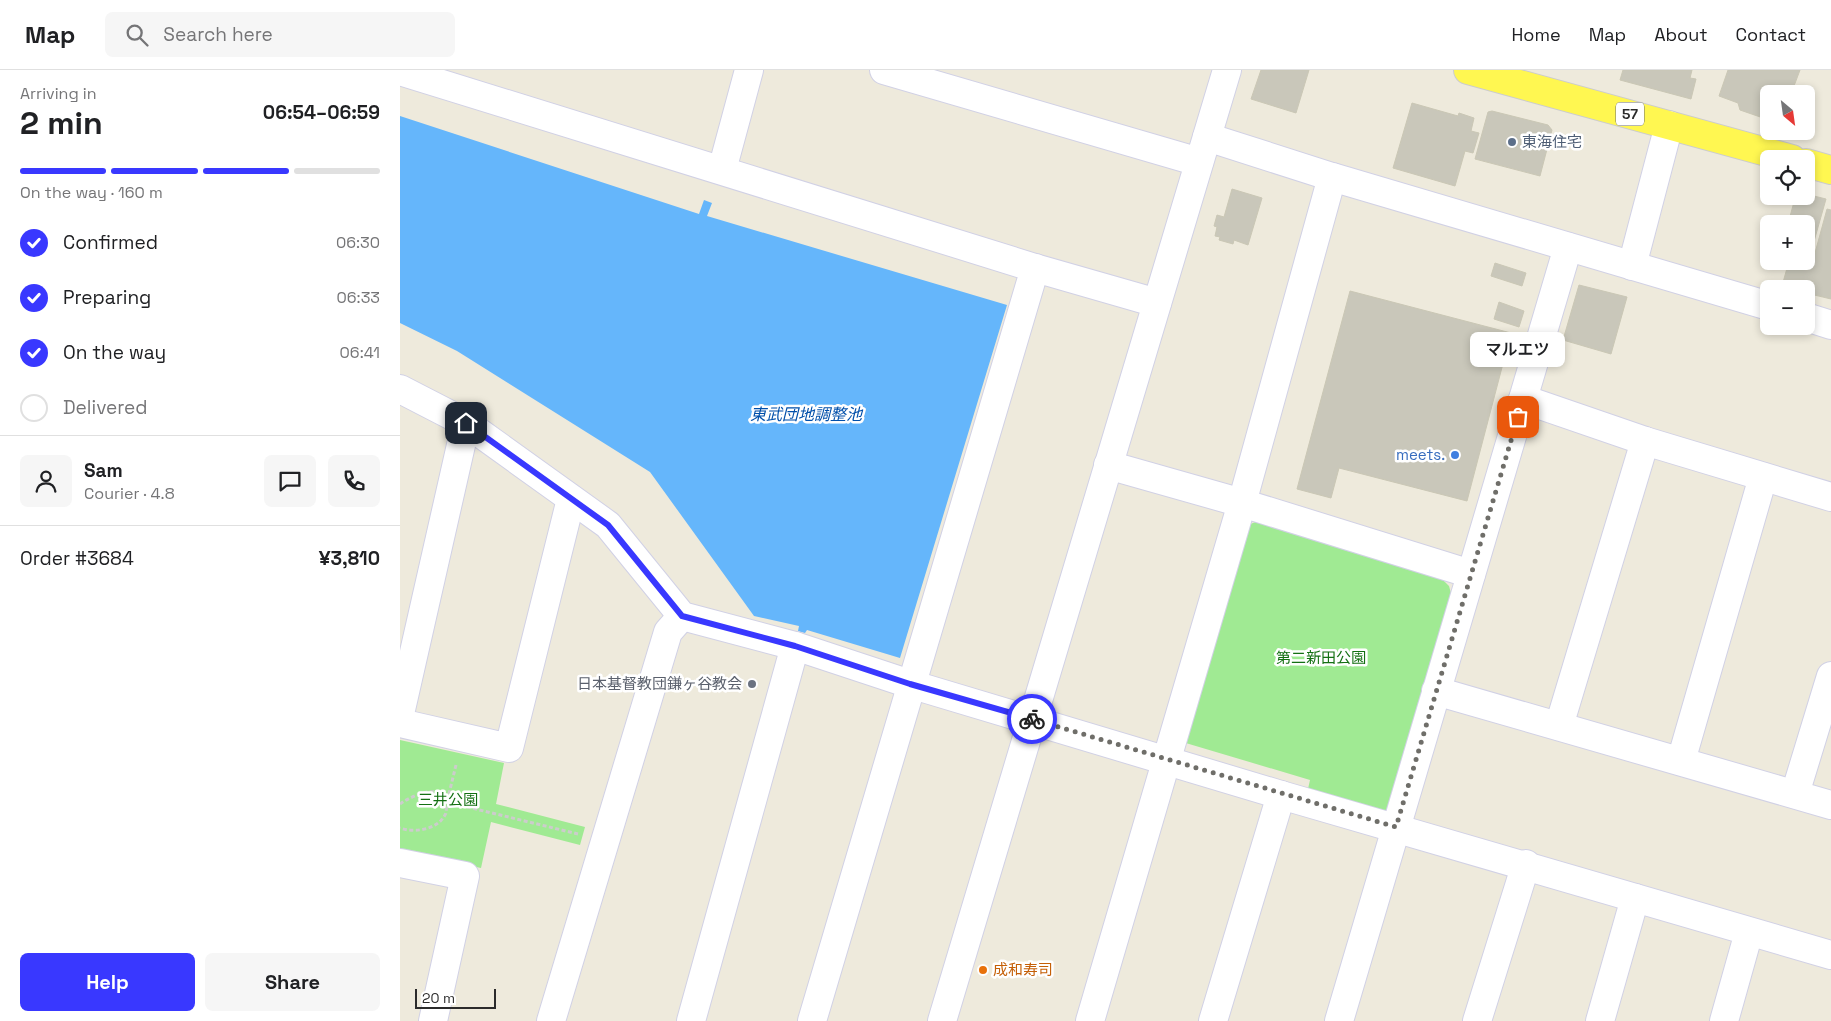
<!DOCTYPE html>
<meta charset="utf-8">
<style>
body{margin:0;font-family:"Space Grotesk","Noto Sans JP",sans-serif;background:#f6f6f6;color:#202124;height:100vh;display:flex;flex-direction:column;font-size:19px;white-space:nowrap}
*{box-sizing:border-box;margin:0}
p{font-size:16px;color:#757577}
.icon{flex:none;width:28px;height:28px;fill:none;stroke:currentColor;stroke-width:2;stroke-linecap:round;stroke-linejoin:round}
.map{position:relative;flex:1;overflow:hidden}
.drawer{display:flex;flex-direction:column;background:#fff;width:400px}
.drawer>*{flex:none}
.needle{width:32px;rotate:151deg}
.tools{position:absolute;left:1360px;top:15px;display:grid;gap:10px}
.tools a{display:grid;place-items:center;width:55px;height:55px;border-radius:8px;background:#fff;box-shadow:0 2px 8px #0003;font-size:25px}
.scale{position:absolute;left:15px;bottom:12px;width:81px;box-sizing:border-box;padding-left:5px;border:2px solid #2b2b2b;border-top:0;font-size:14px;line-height:18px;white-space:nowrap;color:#2b2b2b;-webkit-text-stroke:4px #fff;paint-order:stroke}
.pin{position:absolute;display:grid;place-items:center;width:42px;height:42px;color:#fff;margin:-21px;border-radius:10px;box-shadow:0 2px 8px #0006}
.courier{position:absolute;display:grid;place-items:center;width:50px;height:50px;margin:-25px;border:4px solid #3938ff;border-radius:50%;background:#fff;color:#222;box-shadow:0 1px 6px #0007}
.bubble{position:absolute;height:35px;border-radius:8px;background:#fff;box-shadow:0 2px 8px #0003;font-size:16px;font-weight:600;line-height:35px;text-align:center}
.summary em{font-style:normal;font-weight:600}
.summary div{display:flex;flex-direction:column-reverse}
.summary{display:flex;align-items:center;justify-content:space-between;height:85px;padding:0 20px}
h1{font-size:32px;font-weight:600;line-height:38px}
.bar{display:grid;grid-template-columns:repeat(4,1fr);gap:8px 5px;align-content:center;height:60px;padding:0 20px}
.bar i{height:6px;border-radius:4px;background:#e0e0e0}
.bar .on{background:#3938ff}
.bar p{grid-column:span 4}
.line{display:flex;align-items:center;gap:12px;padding:0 20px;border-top:1px solid #e0e0e0}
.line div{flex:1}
.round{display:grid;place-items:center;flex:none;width:52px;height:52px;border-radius:8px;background:#f6f6f6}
ol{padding:0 20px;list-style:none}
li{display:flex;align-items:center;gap:15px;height:55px}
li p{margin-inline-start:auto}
li .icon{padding:5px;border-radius:50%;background:#3938ff;color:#fff;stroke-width:4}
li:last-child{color:#757577}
li i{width:28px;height:28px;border:2px solid #e0e0e0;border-radius:50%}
.action{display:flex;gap:10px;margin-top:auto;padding:10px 20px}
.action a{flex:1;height:58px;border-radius:8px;background:#3938ff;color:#fff;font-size:20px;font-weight:600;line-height:58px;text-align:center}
.action a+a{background:#f6f6f6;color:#202124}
header{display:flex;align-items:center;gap:30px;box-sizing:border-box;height:70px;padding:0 25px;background:#fff;border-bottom:1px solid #e0e0e0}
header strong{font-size:24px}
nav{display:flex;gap:28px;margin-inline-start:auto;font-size:18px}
.search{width:350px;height:45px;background:#f6f6f6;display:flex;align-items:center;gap:12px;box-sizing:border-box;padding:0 18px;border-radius:8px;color:#757577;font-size:19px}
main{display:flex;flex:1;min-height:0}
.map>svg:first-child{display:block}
</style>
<header>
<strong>Map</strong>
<div class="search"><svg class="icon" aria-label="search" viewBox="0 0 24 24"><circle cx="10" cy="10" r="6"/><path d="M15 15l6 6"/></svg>Search here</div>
<nav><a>Home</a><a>Map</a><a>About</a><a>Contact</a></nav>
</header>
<main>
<section class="drawer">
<div class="summary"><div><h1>2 min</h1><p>Arriving in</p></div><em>06:54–06:59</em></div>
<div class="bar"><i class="on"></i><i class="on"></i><i class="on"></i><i></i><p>On the way · 160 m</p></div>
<ol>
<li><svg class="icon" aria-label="check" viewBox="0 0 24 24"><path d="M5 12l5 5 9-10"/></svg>Confirmed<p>06:30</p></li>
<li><svg class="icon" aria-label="check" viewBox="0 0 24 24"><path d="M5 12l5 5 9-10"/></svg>Preparing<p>06:33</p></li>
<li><svg class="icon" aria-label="check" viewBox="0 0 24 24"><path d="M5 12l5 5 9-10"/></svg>On the way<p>06:41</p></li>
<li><i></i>Delivered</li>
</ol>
<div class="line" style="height:90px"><a class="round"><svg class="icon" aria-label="person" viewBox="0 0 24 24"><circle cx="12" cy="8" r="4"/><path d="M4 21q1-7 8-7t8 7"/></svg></a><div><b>Sam</b><p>Courier · 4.8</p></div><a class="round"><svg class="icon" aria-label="chat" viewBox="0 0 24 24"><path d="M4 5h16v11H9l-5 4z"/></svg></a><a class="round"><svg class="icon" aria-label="phone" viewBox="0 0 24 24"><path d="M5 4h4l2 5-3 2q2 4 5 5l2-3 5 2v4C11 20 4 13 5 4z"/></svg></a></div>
<div class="line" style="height:65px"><div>Order #3684</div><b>¥3,810</b></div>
<div class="action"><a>Help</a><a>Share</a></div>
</section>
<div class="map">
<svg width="1431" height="951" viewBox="0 0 1431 951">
<rect width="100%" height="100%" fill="#eeeadc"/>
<g fill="#a0ea93">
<polygon points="858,451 1038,505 1049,516 1054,534 992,737 981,742 908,719 910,710 779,671 843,457"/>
<polygon points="0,670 104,693 96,734 185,757 180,775 91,752 81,798 0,781"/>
</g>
<polygon fill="#65b6fb" points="0,46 299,144 304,130 312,133 307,146 607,235 500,588 407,560 405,563 398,561 399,556 354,546 250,402 57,281 0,253"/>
<g fill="#c9c7ba" stroke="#cac7b5">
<polygon points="861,0 909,0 896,43 851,29"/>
<polygon points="1223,0 1292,0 1290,8 1296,9 1291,29 1220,10"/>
<polygon points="1328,0 1400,0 1391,24 1369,24 1369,50 1340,40 1338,33 1319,26"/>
<polygon points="1012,33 1058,46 1059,43 1074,48 1071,61 1079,63 1073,83 1065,81 1055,116 993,98"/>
<polygon points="1092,41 1148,55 1152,60 1140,106 1075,89 1088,42"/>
<polygon points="832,119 862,128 848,175 834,170 833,174 819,170 820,167 815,166 817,157 814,156 817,145 824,147"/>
<polygon points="1406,124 1426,129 1409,189 1406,188 1406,154 1388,154 1395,128 1406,126"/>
<polygon points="1427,139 1431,140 1431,229 1406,223 1406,219 1382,216 1389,191 1412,194"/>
<polygon points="1095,193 1126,203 1122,216 1091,206"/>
<polygon points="1179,215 1227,227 1211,284 1163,270"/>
<polygon points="950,221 1111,263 1067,431 939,398 931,428 897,419"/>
<polygon points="1099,232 1124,241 1119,257 1094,249"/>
</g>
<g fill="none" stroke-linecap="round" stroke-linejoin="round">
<g stroke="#d1d1e5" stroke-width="30">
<g id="street">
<polyline points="484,0 799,92"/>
<polyline points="0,1 635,198 757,233"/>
<polyline points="807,67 932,107 1369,236"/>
<polyline points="322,100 349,0"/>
<polyline points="1232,196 1269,55"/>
<polyline points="1406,247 1431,255"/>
<polyline points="0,319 66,353 208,455 282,546 395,576 510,614 881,725 1431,885"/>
<polyline points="1123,329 1245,371 1431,427"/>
<polyline points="708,395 842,433 1071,504"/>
<polyline points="1036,621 1431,735"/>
<polyline points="0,644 66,353"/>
<polyline points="0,653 109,678 171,429"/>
<polyline points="1159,656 1245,371"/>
<polyline points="1281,691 1363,407"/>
<polyline points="1395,724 1431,606"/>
<polyline points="0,793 65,806 33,951"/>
<polyline points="151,951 268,562 282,546"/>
<polyline points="291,951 395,576"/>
<polyline points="412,951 635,198"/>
<polyline points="542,951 827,0"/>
<polyline points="690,951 842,433 932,107"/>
<polyline points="813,951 881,725"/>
<polyline points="939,951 1168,177"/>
<polyline points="1077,951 1126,794"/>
<polyline points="1200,951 1235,828"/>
<polyline points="1324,951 1349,862"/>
</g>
</g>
<g stroke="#ccc" stroke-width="30">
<g id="primary">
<polyline points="1068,0 1392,89"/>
<polyline points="1406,93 1431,100"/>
</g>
</g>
<g stroke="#ccc" stroke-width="3" stroke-dasharray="4 2.5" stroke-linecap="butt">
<polyline points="56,695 47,732 178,764"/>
<path d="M0 734C8 728 29 718 39 723 42 725 45 730 47 732 46 736 47 742 45 745 37 760 14 763 0 758"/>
</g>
<use href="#street" stroke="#fff" stroke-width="28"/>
<use href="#primary" stroke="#fff751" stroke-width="28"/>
</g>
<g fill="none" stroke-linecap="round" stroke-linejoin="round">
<polyline stroke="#6f6e69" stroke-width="5" stroke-dasharray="0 9" points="632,649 996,757 1118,347"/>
<polyline stroke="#3938ff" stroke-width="6" points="66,353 208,455 282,546 395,576 510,614 632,649"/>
</g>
<circle fill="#5c6f8a" stroke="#fff" stroke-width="2" cx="1112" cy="72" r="5"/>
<circle fill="#3f7fe0" stroke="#fff" stroke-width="2" cx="1055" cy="385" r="5"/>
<circle fill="#6b7280" stroke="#fff" stroke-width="2" cx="352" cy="614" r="5"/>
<circle fill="#e8710a" stroke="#fff" stroke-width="2" cx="583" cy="900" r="5"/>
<g text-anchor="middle" stroke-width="5" stroke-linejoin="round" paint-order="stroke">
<rect fill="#fff" stroke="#6b6b6b" stroke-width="1" x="1216" y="32.5" width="28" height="23" rx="4"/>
<g font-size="14" font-weight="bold" fill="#2b2b2b">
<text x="1230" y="49">57</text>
</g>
<g font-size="15" fill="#4e5e75" stroke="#fff" text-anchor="start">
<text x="1122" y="77">東海住宅</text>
</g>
<g font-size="15" fill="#366cbe" stroke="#fff" text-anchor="end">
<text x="1045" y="390">meets.</text>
</g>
<g font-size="15" fill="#147013" stroke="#fff">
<text x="921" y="593">第二新田公園</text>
<text x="48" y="735">三井公園</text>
</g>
<g font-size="15" fill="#5b616d" stroke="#fff" text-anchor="end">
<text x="342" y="619">日本基督教団鎌ヶ谷教会</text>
</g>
<g font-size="15" fill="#c56008" stroke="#fff" text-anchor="start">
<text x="593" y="905">成和寿司</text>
</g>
<g font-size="16" font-style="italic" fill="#004faa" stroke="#fff">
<text x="406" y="350">東武団地調整池</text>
</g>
</g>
</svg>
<div class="tools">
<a><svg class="needle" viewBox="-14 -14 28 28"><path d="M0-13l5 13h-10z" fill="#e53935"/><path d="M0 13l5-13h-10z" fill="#757577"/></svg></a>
<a><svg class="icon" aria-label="locate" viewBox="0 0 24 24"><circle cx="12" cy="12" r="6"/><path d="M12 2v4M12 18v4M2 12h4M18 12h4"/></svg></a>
<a>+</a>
<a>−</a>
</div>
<div class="scale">20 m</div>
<div class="pin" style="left:1118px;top:347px;background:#ea580c"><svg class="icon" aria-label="bag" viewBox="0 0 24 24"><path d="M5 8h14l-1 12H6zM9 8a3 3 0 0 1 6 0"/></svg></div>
<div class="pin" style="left:66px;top:353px;background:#1f2937"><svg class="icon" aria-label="home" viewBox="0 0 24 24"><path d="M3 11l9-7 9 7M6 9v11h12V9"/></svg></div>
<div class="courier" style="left:632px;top:649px"><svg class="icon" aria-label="bike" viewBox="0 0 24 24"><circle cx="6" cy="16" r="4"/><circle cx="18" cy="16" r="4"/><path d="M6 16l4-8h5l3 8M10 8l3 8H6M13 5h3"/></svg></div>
<div class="bubble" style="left:1070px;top:262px;width:95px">マルエツ</div>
</div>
</main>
